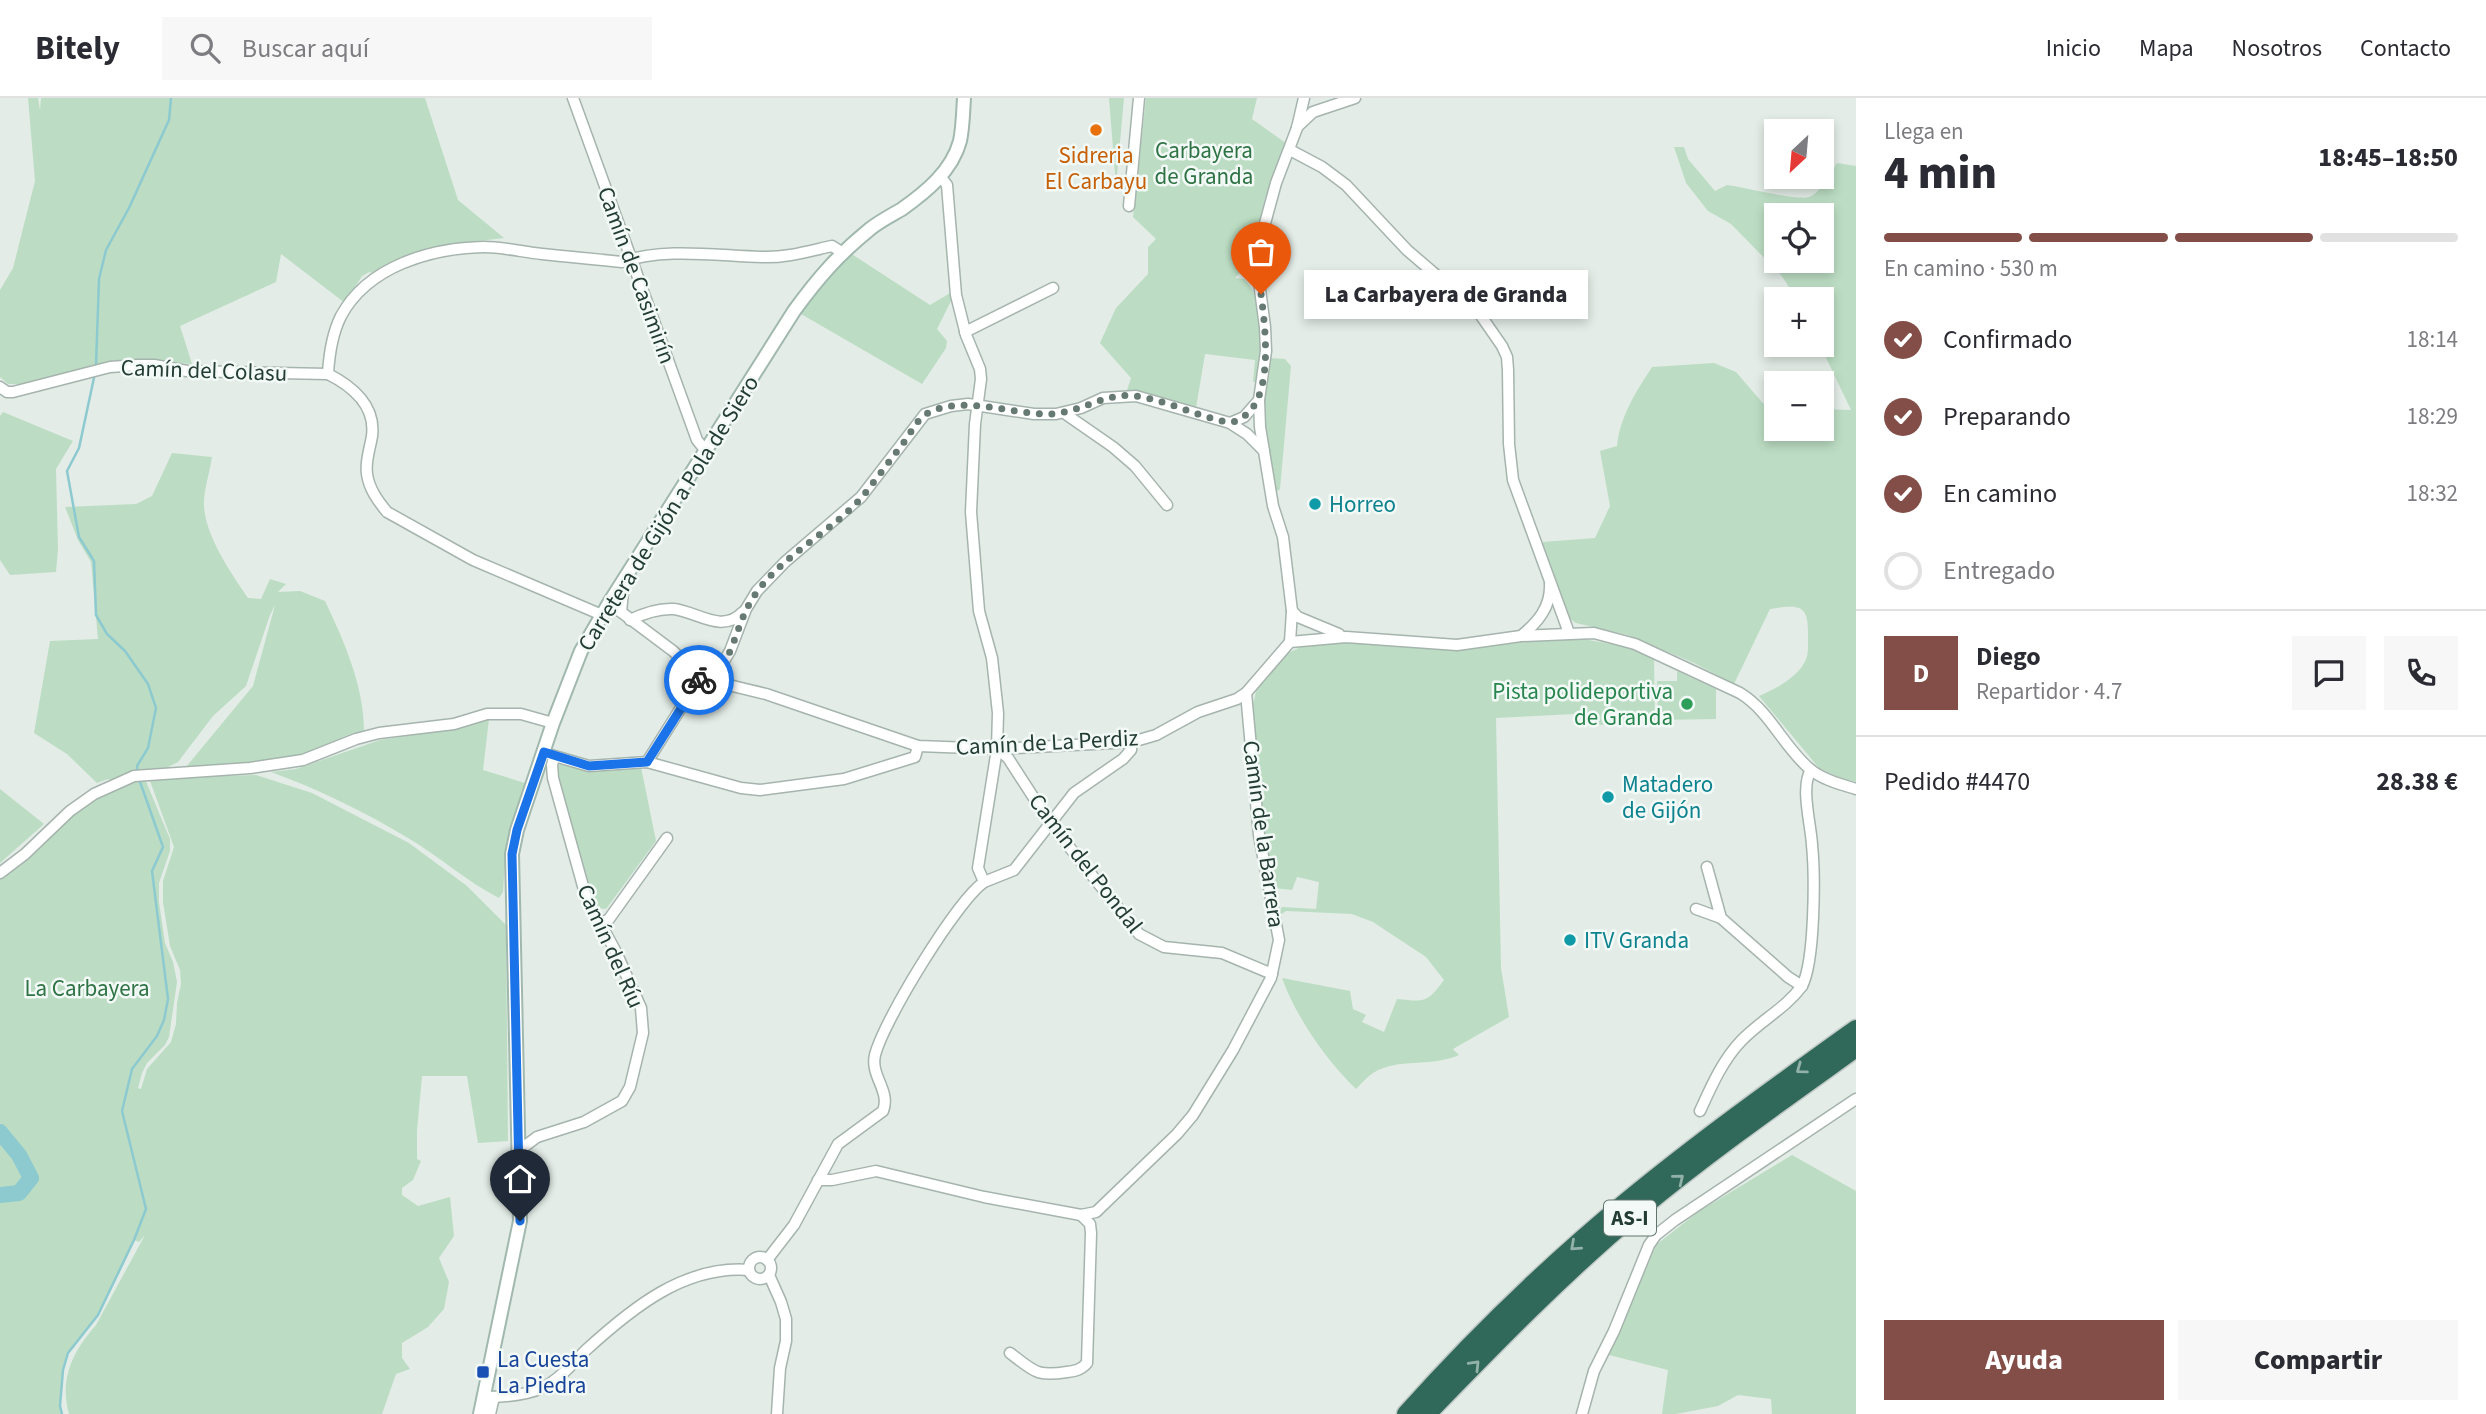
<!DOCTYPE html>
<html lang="es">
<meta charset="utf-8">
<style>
body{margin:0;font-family:"Source Sans 3",sans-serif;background:#f7f7f7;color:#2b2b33;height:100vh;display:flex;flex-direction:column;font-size:26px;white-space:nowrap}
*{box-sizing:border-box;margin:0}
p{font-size:23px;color:#7c7c81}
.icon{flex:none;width:38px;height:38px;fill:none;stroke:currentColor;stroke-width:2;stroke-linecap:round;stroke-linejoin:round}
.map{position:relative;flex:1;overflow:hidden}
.sheet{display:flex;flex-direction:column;background:#fff;width:630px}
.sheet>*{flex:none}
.needle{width:46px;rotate:206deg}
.buttons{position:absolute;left:1764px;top:21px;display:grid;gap:14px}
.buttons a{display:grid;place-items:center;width:70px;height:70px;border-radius:0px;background:#fff;box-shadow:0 4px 10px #0003;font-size:35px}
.pin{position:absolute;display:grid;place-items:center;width:60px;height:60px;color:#fff;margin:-72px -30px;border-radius:50% 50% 50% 0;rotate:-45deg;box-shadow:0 0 7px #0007}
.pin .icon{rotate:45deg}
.courier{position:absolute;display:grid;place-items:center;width:70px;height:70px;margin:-35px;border:5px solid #1a73e8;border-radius:50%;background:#fff;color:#222;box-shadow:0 2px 9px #0007}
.bubble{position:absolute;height:49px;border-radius:0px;background:#fff;box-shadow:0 4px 10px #0003;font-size:23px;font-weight:800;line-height:49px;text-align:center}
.summary em{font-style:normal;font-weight:800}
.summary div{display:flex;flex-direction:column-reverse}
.summary{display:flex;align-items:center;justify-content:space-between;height:119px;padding:0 28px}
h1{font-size:46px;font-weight:800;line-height:52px}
.bar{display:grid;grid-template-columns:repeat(4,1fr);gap:10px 7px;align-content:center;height:84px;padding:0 28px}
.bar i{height:9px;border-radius:5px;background:#e1e1e2}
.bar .selected{background:#834e47}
.bar p{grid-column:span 4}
.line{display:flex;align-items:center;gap:18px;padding:0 28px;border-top:2px solid #e1e1e2}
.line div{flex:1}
.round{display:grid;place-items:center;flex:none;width:74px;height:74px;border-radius:0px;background:#f7f7f7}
ol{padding:0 28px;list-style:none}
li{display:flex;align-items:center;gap:21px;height:77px}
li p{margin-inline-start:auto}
li .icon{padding:7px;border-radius:50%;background:#834e47;color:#fff;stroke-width:4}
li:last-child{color:#7c7c81}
li i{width:38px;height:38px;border:4px solid #e1e1e2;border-radius:50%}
.cta{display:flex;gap:14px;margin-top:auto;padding:14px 28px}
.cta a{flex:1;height:80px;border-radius:0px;background:#834e47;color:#fff;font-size:28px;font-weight:800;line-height:80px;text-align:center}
.cta a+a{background:#f7f7f7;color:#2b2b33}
header{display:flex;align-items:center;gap:42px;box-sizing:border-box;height:98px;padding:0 35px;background:#fff;border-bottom:2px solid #e1e1e2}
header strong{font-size:33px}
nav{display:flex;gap:38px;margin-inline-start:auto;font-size:24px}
.search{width:490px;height:63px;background:#f7f7f7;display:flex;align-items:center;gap:18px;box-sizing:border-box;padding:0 24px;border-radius:0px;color:#7c7c81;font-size:26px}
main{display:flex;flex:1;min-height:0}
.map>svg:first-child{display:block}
</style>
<header>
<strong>Bitely</strong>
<div class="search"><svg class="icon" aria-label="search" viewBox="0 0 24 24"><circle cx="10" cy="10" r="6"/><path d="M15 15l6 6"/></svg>Buscar aquí</div>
<nav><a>Inicio</a><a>Mapa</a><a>Nosotros</a><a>Contacto</a></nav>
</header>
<main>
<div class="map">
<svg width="1856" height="1316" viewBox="0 0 1856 1316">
<rect width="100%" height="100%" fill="#e3ece7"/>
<g fill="#bcddc3" fill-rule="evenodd">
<polygon points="28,0 38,0 40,12 41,0 425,0 458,102 504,140 461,145 376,176 369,174 362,178 345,205 281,156 276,184 180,228 192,266 116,262 28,286 8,286 0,279 0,192 13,170 35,83"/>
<polygon points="1109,0 1124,0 1116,88"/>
<path d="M1146 0H1257L1252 21 1287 46 1265 100 1258 130 1260 153 1235 180 1244 181C1267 202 1260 255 1258 283L1253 284 1255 262 1205 256 1196 310 1127 292 1131 280 1100 245 1116 210 1148 176V149L1156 141 1133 119Z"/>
<path d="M1674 49H1684L1688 61 1715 93 1727 87C1743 89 1797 103 1809 99 1821 95 1830 75 1837 65L1856 68V684L1837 679 1819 670 1759 598C1774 592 1794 581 1803 567 1809 558 1808 551 1808 541 1809 507 1802 506 1770 511L1734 586 1694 565 1628 537 1576 525 1570 521 1542 444 1595 440 1610 408 1600 353 1617 348C1620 318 1636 294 1652 269L1714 265 1736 274 1767 310H1776V331H1822V311L1851 312 1820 247 1822 201H1797L1781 177 1731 126 1708 113 1686 85ZM1776 117H1822V163H1776Z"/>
<polygon points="850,155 930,207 952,194 953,199 937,231 947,243 946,250 922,286 801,216 821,187"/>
<polygon points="1268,260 1285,261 1291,268 1280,391 1276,394 1264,322"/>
<polygon points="3,314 73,343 56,371 58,451 56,474 10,477 0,462 0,318"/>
<path d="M172 355 212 359C210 373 205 388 204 402 202 434 231 475 248 500L261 501 270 481 286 486 278 494 300 493 325 503C344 543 364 588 364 633 343 636 326 649 307 655 268 666 226 666 186 669L253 588 275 507 270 517 246 588 213 618 178 664 145 681 170 741V753L159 785V804L165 845 173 864 177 884 169 939 165 947 147 965 142 975 138 990 141 991 147 971 171 944 176 926 177 905 181 886 180 872 170 848 163 804V783L174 749 149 680 256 677 312 695 409 745 467 788 506 827 508 1043 478 1045 467 978H422L417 1033V1061L421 1063 413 1082 402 1090V1097L418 1108 450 1099 454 1138 439 1160 449 1184 444 1211 428 1229 402 1245V1260L410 1271 396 1276 382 1316H69C59 1281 73 1253 96 1227L145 1137 139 1144 134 1142 98 1217 68 1255 63 1272 60 1308 62 1316H0V775L70 713 116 684 108 681 97 685 67 656 34 635 50 543 98 541 91 464 78 442 65 409 136 406 152 398Z"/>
<path d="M1571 539 1629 549 1654 560 1655 626 1595 627V615L1496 620 1501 870 1509 919 1453 951 1459 957C1430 970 1399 959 1373 975 1367 979 1361 986 1356 991 1326 962 1296 919 1282 880L1350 893 1353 911 1366 917 1362 924 1384 934 1397 901C1425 904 1427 905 1444 882L1426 859 1373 824 1352 816 1286 813 1280 817 1279 814 1282 809 1316 811 1319 784 1297 779 1292 792 1274 790 1264 742 1253 606 1257 590 1288 555 1305 547 1356 544 1451 552Z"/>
<polygon points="1677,573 1716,591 1716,621 1658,622 1657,583 1677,583"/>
<path d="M489 621 483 672 525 685 506 746 503 794 499 800C466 783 440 759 408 740 365 714 318 691 271 674L296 671 380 642 420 636Z"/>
<polygon points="560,666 589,674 641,669 656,743 606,811 596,810 588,790 556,669"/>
<polygon points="0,691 44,726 0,765"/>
<polygon points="1792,1057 1856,1093 1856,1316 1772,1316 1771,1301 1738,1297 1718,1308 1676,1316 1662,1316 1668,1272 1609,1257 1656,1147 1698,1114"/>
</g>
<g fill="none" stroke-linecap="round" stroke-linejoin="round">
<g stroke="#8dcad0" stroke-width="2.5">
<polyline points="96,268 99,181 106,152 129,110 169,22 171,0"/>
<polyline points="95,275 79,350 67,373 79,439 94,463 96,517 107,536 125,553 148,586 156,610 148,650 137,668 138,675"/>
<polyline points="62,1316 60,1308 63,1272 68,1255 98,1217 134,1142 146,1111 122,1013 132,971 157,938 164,922 168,901 152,773 163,749 139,681"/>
</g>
<polyline stroke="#8dcad0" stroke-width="16" points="0,1034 19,1057 31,1080 19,1095 0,1097"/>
<g stroke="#a6b4ae" stroke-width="13">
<g id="street">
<polyline points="573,0 697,342 705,352"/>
<polyline points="1297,29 1313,14 1355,0"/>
<polyline points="1290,52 1322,69 1346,87 1407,152 1477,212 1502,248 1507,259 1508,272 1509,346 1513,382 1569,535"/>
<polyline points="1129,108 1139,0"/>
<polyline points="965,234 1053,190"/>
<polyline points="0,289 7,294 13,294 110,269 138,267 154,267 187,273 328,276"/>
<polyline points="1064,315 1113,349 1135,368 1167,407"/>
<polyline points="1230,325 1244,319 1259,302"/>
<path d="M609 505 673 553 694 573 712 583 766 596 918 648 997 651 1132 644 1156 637 1198 614 1237 601 1246 595 1290 544 1346 539 1457 547 1521 538 1594 535 1635 546 1740 595C1771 614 1783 649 1811 672 1824 682 1840 686 1856 691"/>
<polyline points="1292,513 1298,519 1339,536"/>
<polyline points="621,514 624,484"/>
<path d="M602 517 473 462 387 414C378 403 369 391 367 376 365 363 370 351 372 338 376 308 352 288 328 276 329 258 333 234 341 218 368 168 431 150 484 149 503 149 523 154 542 156 569 159 595 161 622 164 664 149 718 158 762 159 786 160 809 153 832 148L843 155"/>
<path d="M630 522C644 515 658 510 674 511 698 514 722 536 743 514"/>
<path d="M1521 538C1538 524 1551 509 1550 486"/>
<polyline points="1290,544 1292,513 1283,439 1273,408 1260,329 1259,302 1266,253 1265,229 1259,184 1264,153 1264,129 1276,85 1297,30 1304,0"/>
<polyline points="712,583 730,553 746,511 757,493 785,464 861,399 925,316 951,308 968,306 1034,316 1056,316 1081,310 1103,300 1136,298 1230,325 1247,336 1264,353"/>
<polyline points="997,651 1008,660 1050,725 1139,836 1164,849 1222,855 1272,876"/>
<polyline points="551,657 589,668 647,664 741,690 760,692 844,681 915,659 918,648"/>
<polyline points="647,664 701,578"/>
<path d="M1707 769 1721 820 1788 879 1802 888C1815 863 1815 777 1812 747 1811 726 1800 689 1811 672"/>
<polyline points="0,775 25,756 70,713 94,696 134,678 250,670 303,662 356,641 379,635 454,626 487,616 521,616 553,625"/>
<polyline points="984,784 1014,772 1074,695 1123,661 1131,652 1132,644"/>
<polyline points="1696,811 1721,820"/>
<polyline points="601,826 609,821 667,740"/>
<path d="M1700 1013C1711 989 1722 963 1741 943 1761 922 1785 911 1802 888"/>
<polyline points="517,1054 537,1039 584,1024 622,1003 630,989 643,935 641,910 616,854 586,799 553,680 552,667 554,659"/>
<polyline points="818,1082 832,1082 876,1073 984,1099 1081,1117 1096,1114 1177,1036 1193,1017 1233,952 1271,880 1279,842 1259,737 1246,595"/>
<circle cx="760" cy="1170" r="11"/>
<path d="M767 1162 794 1127 838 1046 883 1013C891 993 870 978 875 957 884 922 956 804 984 784L978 770 997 651 998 615 992 560 979 513 971 414 975 326 981 281 980 271 966 237 956 197 947 87 940 78"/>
<polyline points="769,1177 781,1204 786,1221 786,1243 780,1270 777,1316"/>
<path d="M1010 1255C1034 1273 1036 1279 1067 1274 1075 1273 1081 1272 1087 1265L1091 1135 1090 1126 1081 1117"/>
<path d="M484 1299C503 1299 524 1298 542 1290 559 1282 573 1265 586 1252 631 1211 684 1167 749 1172"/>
<polyline points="490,1316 494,1299"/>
<polyline points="1582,1316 1594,1273 1614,1233 1649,1147 1656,1137 1675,1122 1856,1001"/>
</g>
</g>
<g stroke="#a1b8ae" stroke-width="16">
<path id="secondary" d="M480 1316 520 1123 512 756 517 732 553 625 581 553 609 505 794 213C818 180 838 157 870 131 880 123 892 117 902 111 926 94 952 73 960 43 963 29 963 14 964 0"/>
</g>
<g stroke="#c1c9c6" stroke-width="21">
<g id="highway">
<path d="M1406 1316C1474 1240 1548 1168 1627 1103 1701 1042 1778 987 1856 931"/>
<path d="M1427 1316C1495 1246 1563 1176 1638 1113 1708 1055 1782 1003 1856 950"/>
</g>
</g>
<use href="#street" stroke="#fff" stroke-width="10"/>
<use href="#secondary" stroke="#fff" stroke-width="12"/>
<use href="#highway" stroke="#306959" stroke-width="18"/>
</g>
<defs><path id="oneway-chevron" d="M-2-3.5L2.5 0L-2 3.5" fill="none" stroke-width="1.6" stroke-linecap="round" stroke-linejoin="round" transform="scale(1.75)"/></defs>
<g stroke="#92b1a8">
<use href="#oneway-chevron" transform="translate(1801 971) rotate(144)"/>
<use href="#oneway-chevron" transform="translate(1679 1081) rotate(-39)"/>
<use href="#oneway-chevron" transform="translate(1575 1148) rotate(138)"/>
<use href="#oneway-chevron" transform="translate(1475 1267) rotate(-46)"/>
</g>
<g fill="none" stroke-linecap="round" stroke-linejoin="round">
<path stroke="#667a73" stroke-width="7" stroke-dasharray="0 12.6" d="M699 582 701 578 712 583C718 573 726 563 731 551 739 531 744 511 757 494 785 455 832 434 863 398 877 380 891 361 905 343 912 333 917 321 928 315 963 297 1010 316 1048 316 1079 316 1104 294 1135 298 1166 302 1196 318 1227 324 1232 325 1237 323 1241 320 1275 302 1265 228 1261 196"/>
<polyline stroke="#1a73e8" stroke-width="9" points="520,1123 512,756 517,732 544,654 589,668 647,664 699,582"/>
</g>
<circle fill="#e8710a" stroke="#f3f9f6" stroke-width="2.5" cx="1096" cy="32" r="7"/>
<g fill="#0f9aa8" stroke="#f3f9f6" stroke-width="2.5">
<circle cx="1315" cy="406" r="7"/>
<circle cx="1608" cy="699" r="7"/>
<circle cx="1570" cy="842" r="7"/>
</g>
<circle fill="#2e9e5b" stroke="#f3f9f6" stroke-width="2.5" cx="1687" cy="606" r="7"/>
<rect fill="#1a4fb4" stroke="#f3f9f6" stroke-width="2.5" x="476" y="1267" width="14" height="14" rx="3.5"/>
<g text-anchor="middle" stroke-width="5" stroke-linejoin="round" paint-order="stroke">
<rect fill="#f3f9f6" stroke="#61756e" stroke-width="2" x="1604" y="1102.5" width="52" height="35" rx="5"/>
<g font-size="21" font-weight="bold" fill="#233d34">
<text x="1630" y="1127">AS-I</text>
</g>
<g font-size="23" fill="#2e7344" stroke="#f3f9f6">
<text x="1204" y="60">Carbayera<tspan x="1204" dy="26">de Granda</tspan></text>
<text x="87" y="898">La Carbayera</text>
</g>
<g font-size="23" fill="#c56008" stroke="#f3f9f6">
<text x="1096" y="65">Sidreria<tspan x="1096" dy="26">El Carbayu</tspan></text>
</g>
<g font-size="23" fill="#233d34" stroke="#f3f9f6">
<text transform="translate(637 177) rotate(70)" y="8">Camín de Casimirín</text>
<text transform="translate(204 272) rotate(2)" y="8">Camín del Colasu</text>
<text transform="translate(668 415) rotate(-58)" y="8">Carretera de Gijón a Pola de Siero</text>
<text transform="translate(1047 644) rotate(-3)" y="8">Camín de La Perdiz</text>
<text transform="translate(1264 736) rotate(82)" y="8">Camín de la Barrera</text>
<text transform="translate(1086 765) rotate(52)" y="8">Camín del Pondal</text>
<text transform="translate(611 848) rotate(66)" y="8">Camín del Ríu</text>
</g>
<g font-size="23" fill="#0d838f" stroke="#f3f9f6" text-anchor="start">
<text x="1329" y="414">Horreo</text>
<text x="1622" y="694">Matadero<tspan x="1622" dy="26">de Gijón</tspan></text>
<text x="1584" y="850">ITV Granda</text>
</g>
<g font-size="23" fill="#27864d" stroke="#f3f9f6" text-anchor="end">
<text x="1673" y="601">Pista polideportiva<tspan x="1673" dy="26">de Granda</tspan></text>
</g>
<g font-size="23" fill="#164399" stroke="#f3f9f6" text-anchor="start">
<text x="497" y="1269">La Cuesta<tspan x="497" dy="26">La Piedra</tspan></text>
</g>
</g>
</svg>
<div class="buttons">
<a><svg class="needle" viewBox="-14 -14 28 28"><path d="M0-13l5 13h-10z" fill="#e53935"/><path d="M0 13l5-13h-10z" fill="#7c7c81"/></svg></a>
<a><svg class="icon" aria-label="locate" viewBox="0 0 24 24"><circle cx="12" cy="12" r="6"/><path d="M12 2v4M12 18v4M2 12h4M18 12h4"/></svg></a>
<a>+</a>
<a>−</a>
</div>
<div class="pin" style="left:1261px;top:196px;background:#ea580c"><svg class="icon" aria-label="bag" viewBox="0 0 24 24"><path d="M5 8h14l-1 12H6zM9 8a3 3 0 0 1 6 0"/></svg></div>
<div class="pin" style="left:520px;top:1123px;background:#1f2937"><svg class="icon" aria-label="home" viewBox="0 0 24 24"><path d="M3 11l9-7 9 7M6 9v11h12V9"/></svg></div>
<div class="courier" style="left:699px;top:582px"><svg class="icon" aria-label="bike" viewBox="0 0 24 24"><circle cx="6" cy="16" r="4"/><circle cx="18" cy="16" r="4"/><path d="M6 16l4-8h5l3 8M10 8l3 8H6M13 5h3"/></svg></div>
<div class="bubble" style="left:1304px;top:172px;width:284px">La Carbayera de Granda</div>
</div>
<section class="sheet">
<div class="summary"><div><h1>4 min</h1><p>Llega en</p></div><em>18:45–18:50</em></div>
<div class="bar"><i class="selected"></i><i class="selected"></i><i class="selected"></i><i></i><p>En camino · 530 m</p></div>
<ol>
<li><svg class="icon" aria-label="check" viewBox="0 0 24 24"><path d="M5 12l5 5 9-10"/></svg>Confirmado<p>18:14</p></li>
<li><svg class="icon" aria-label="check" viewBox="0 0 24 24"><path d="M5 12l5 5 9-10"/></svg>Preparando<p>18:29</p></li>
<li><svg class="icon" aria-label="check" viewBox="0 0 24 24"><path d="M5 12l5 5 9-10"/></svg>En camino<p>18:32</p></li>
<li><i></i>Entregado</li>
</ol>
<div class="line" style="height:126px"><b class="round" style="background:#834e47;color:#fff">D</b><div><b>Diego</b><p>Repartidor · 4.7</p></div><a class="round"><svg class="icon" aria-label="chat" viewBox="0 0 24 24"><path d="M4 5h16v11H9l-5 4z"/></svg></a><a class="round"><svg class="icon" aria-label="phone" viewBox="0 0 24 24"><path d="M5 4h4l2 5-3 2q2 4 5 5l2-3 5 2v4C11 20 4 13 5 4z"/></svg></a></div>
<div class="line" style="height:91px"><div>Pedido #4470</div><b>28.38 €</b></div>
<div class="cta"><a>Ayuda</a><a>Compartir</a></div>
</section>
</main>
